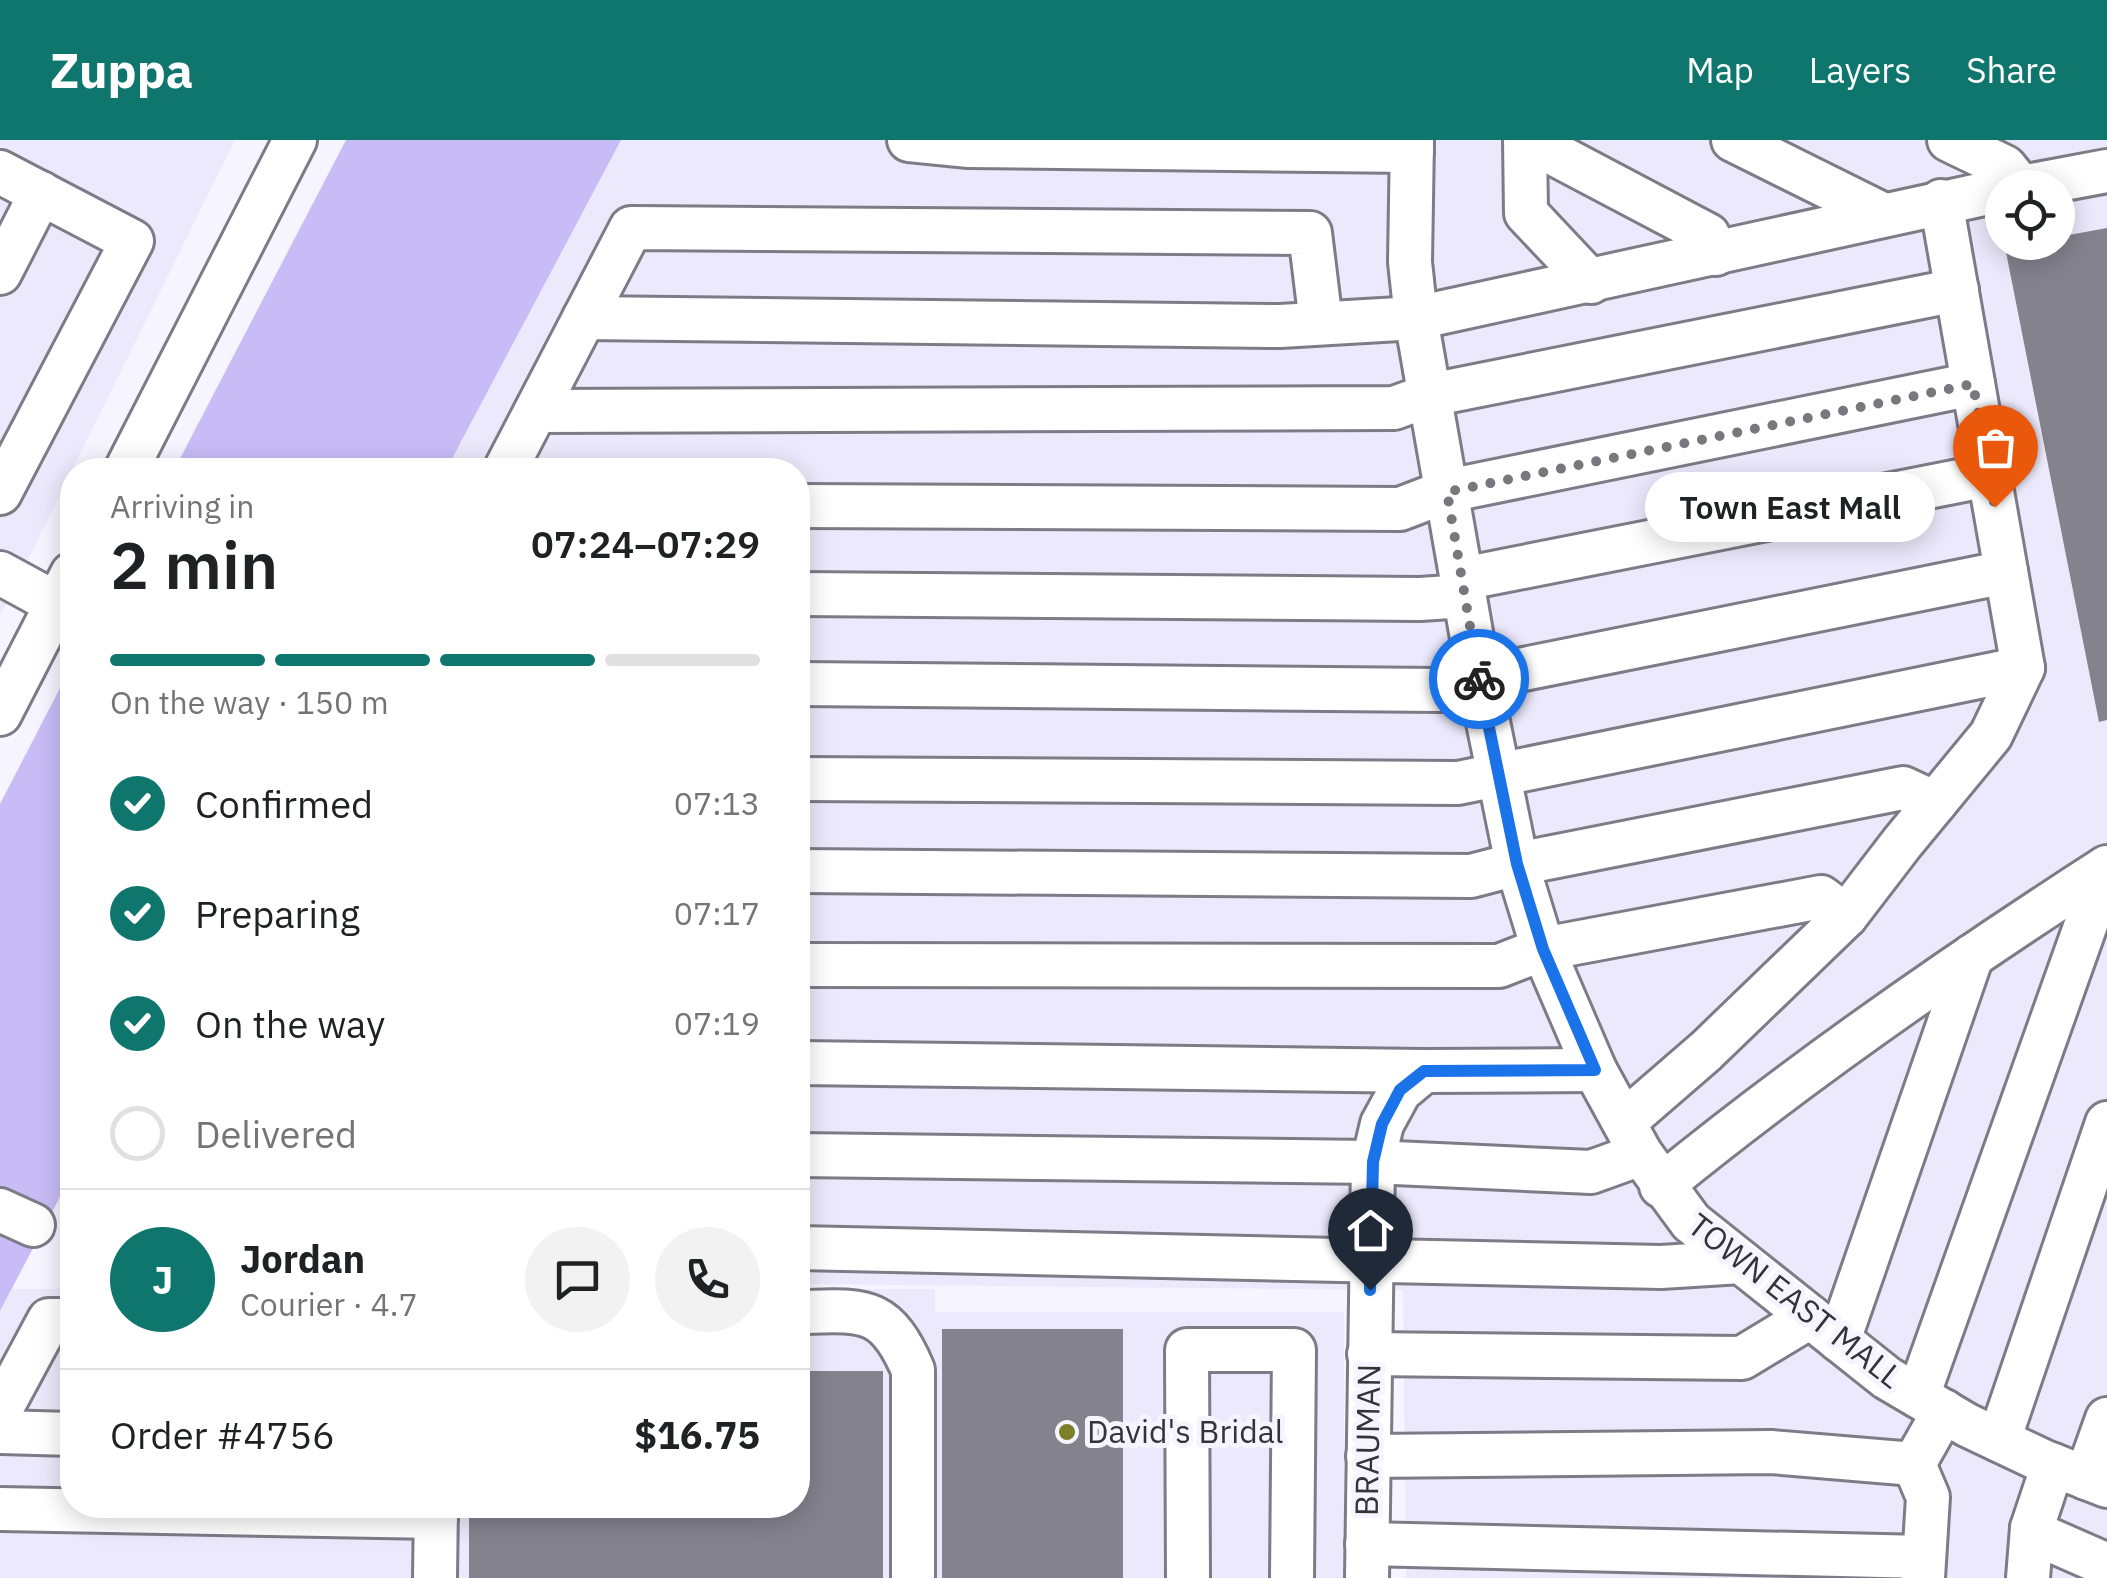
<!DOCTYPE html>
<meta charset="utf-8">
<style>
body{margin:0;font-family:"IBM Plex Sans",sans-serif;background:#f2f2f2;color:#202124;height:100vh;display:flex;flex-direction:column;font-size:38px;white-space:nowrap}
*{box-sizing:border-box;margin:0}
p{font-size:32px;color:#757577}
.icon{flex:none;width:55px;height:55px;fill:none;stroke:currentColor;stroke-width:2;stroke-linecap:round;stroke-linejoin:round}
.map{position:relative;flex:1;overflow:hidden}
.drawer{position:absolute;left:60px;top:318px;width:750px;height:1060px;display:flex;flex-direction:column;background:#fff;border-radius:40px;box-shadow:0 5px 25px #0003}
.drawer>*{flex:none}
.fabs{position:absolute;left:1985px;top:30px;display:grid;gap:20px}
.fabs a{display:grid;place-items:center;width:90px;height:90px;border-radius:50%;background:#fff;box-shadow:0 5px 25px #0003;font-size:50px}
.pin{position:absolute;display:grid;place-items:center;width:85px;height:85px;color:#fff;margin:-102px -42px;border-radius:50% 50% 50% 0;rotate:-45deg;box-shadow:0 0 10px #0007}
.pin .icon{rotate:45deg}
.courier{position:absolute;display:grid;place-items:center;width:100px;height:100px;margin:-50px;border:8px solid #1a73e8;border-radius:50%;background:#fff;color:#222;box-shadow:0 2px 12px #0007}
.bubble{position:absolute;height:70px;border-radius:35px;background:#fff;box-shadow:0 5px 25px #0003;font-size:32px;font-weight:600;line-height:70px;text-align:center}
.overview em{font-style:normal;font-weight:600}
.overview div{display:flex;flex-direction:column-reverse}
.overview{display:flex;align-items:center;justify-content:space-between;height:170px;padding:0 50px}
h1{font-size:65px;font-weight:600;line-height:75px}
.bar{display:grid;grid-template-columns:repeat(4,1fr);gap:15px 10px;align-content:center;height:120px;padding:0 50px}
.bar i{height:12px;border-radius:8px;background:#e0e0e0}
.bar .on{background:#0f766e}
.bar p{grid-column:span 4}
.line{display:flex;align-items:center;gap:25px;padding:0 50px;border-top:2px solid #e0e0e0}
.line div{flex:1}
.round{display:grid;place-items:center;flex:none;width:105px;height:105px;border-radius:52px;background:#f2f2f2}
ol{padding:0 50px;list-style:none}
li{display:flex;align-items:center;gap:30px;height:110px}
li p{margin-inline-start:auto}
li .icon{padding:10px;border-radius:50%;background:#0f766e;color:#fff;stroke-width:4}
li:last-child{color:#757577}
li i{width:55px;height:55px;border:5px solid #e0e0e0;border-radius:50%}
header{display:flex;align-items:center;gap:60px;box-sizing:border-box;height:140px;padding:0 50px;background:#0f766e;color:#fff}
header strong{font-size:48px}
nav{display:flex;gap:55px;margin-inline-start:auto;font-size:35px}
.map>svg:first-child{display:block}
</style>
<header>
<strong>Zuppa</strong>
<nav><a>Map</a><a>Layers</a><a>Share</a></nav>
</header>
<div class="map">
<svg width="2107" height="1438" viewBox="0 0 2107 1438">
<rect width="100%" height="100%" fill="#f6f4fe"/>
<g fill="#ece9fc" fill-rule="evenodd">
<polygon points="0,0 235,0 0,476"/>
<path d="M621 0H2107V1438H1406L1403 1150 798 1144V330H446ZM2002 48H2058V102H2002Z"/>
<polygon points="12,1149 72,1149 72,1365 798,1365 798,1149 935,1149 935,1172 1344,1172 1344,1438 0,1438 0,1171"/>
</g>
<g fill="#c8bcf7">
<polygon points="346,0 621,0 446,330 174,330"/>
<polygon points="72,525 72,1034 0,1171 0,664"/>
</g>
<g fill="#84828d">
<polygon points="2107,88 2107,580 2099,582 2005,107 2031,102 2058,102 2058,97"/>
<rect x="942" y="1189" width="181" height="249"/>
<polygon points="68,1199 72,1199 72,1276 69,1276"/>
<polygon points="798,1231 883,1231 883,1438 469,1438 469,1365 798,1365"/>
</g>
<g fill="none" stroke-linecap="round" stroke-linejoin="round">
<g stroke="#7d7b86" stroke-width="48">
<g id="minor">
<polyline points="909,0 969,6 1412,11"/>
<polyline points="1412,0 1410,122 1416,178 1479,538 1517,724 1543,809 1595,930 1641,1014 1691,1082 1887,1238 1967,1285 2043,1321 2107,1346"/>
<polyline points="1525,0 1526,73 1591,142"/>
<polyline points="1528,0 1708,95 1716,114"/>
<polyline points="1733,0 1884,75"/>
<polyline points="1949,0 2005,27 2021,47"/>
<polyline points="0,32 132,101 0,353"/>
<polyline points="2016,48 2107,31"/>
<polyline points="0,133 41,53"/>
<polyline points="584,178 1280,186 1416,178 2002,50"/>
<polyline points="536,271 1394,268 1430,255 1957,150"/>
<polyline points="126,330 295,0"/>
<polyline points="505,330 631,88 1310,93 1321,183"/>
<polyline points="798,366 1400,369 1447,351 1973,244"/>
<polyline points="0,433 57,464"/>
<polyline points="1462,439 1989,335"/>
<polyline points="798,454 1420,459 1465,456"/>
<polyline points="798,544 1441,550 1479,538 2006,432"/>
<polyline points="0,574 72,434"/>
<polyline points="798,639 1458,643 2023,528"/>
<polyline points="798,731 1471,736 1517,724 1903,648 1935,663"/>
<polyline points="798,825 1499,826 1543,809 1821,757 1846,776"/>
<polyline points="798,923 1424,931"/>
<polyline points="1624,982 1706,911 1846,776 1902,703 1991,595 2023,528 1941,61"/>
<polyline points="798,1015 1373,1022 1591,1032 1641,1014"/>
<path d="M1661 1046C1803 930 1953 826 2107 727"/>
<polyline points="0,1070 33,1085"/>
<polyline points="798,1108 1661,1127 1741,1122"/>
<path d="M798 1172C862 1171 885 1164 913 1230V1438"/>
<polyline points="1839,1200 1972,816"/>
<polyline points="1369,1214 1742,1218 1810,1177"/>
<polyline points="1918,1256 2106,728"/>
<polyline points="0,1271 49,1180 72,1180"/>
<polyline points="0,1292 72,1294"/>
<polyline points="1999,1300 2107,983"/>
<polyline points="1368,1316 1771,1312 1914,1324 1944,1271"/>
<polyline points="1914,1324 1928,1357 1923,1438"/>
<polyline points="2053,1325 2032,1388 2041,1396 2107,1425"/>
<polyline points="2086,1338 2107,1279"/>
<polyline points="0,1369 436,1377"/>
<polyline points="1367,1404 1924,1417"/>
<polyline points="435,1438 436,1365"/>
<polyline points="1188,1438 1187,1210 1294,1210 1292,1438"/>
<polyline points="1367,1438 1373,1022 1382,984 1400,951 1424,931 1595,930"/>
<polyline points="2028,1438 2032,1388"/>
</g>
</g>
<use href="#minor" stroke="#fff" stroke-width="42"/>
</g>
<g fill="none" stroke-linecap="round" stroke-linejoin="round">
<polyline stroke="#78777d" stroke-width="10" stroke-dasharray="0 18" points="1479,539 1447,352 1973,244 1995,367"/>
<polyline stroke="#1a73e8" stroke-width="12" points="1370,1150 1373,1022 1382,984 1400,950 1424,931 1595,930 1543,809 1517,724 1479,539"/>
</g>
<circle fill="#797f2a" stroke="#f6f4fe" stroke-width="4" cx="1067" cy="1292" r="10"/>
<g text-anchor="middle" stroke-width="10" stroke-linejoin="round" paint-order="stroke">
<g font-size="32" fill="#343338" stroke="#f6f4fe">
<text transform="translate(1795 1161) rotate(38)" y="11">TOWN EAST MALL</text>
<text transform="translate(1368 1300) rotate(-89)" y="11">BRAUMAN</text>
</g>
<g font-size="32" fill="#343338" stroke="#f6f4fe" text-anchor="start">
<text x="1087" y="1303">David's Bridal</text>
</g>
</g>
</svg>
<div class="fabs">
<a><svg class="icon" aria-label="locate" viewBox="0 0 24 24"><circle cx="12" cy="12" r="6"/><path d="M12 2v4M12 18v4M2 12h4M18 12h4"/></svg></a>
</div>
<div class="pin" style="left:1995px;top:367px;background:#ea580c"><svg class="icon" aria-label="bag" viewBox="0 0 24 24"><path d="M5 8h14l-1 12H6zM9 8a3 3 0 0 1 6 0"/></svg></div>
<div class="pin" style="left:1370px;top:1150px;background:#1f2937"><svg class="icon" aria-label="home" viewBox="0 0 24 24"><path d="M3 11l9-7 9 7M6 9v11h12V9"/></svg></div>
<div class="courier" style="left:1479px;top:539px"><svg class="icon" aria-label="bike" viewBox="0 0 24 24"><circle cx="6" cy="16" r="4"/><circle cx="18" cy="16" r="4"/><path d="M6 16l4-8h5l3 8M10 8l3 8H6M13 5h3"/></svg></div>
<div class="bubble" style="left:1645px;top:332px;width:290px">Town East Mall</div>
<section class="drawer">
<div class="overview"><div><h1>2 min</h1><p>Arriving in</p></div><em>07:24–07:29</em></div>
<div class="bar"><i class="on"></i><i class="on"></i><i class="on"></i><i></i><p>On the way · 150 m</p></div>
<ol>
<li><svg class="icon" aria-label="check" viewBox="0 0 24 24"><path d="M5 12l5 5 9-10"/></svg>Confirmed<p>07:13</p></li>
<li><svg class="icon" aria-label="check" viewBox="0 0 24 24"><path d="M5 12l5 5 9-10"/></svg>Preparing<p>07:17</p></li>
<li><svg class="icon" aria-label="check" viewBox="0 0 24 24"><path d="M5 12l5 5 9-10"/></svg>On the way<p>07:19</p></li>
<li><i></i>Delivered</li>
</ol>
<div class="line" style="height:180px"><b class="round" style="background:#0f766e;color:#fff">J</b><div><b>Jordan</b><p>Courier · 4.7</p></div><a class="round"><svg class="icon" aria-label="chat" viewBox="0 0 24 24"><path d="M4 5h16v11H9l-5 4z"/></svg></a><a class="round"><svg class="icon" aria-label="phone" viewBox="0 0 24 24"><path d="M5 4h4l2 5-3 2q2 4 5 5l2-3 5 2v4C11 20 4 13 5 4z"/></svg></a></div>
<div class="line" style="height:130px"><div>Order #4756</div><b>$16.75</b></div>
</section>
</div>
